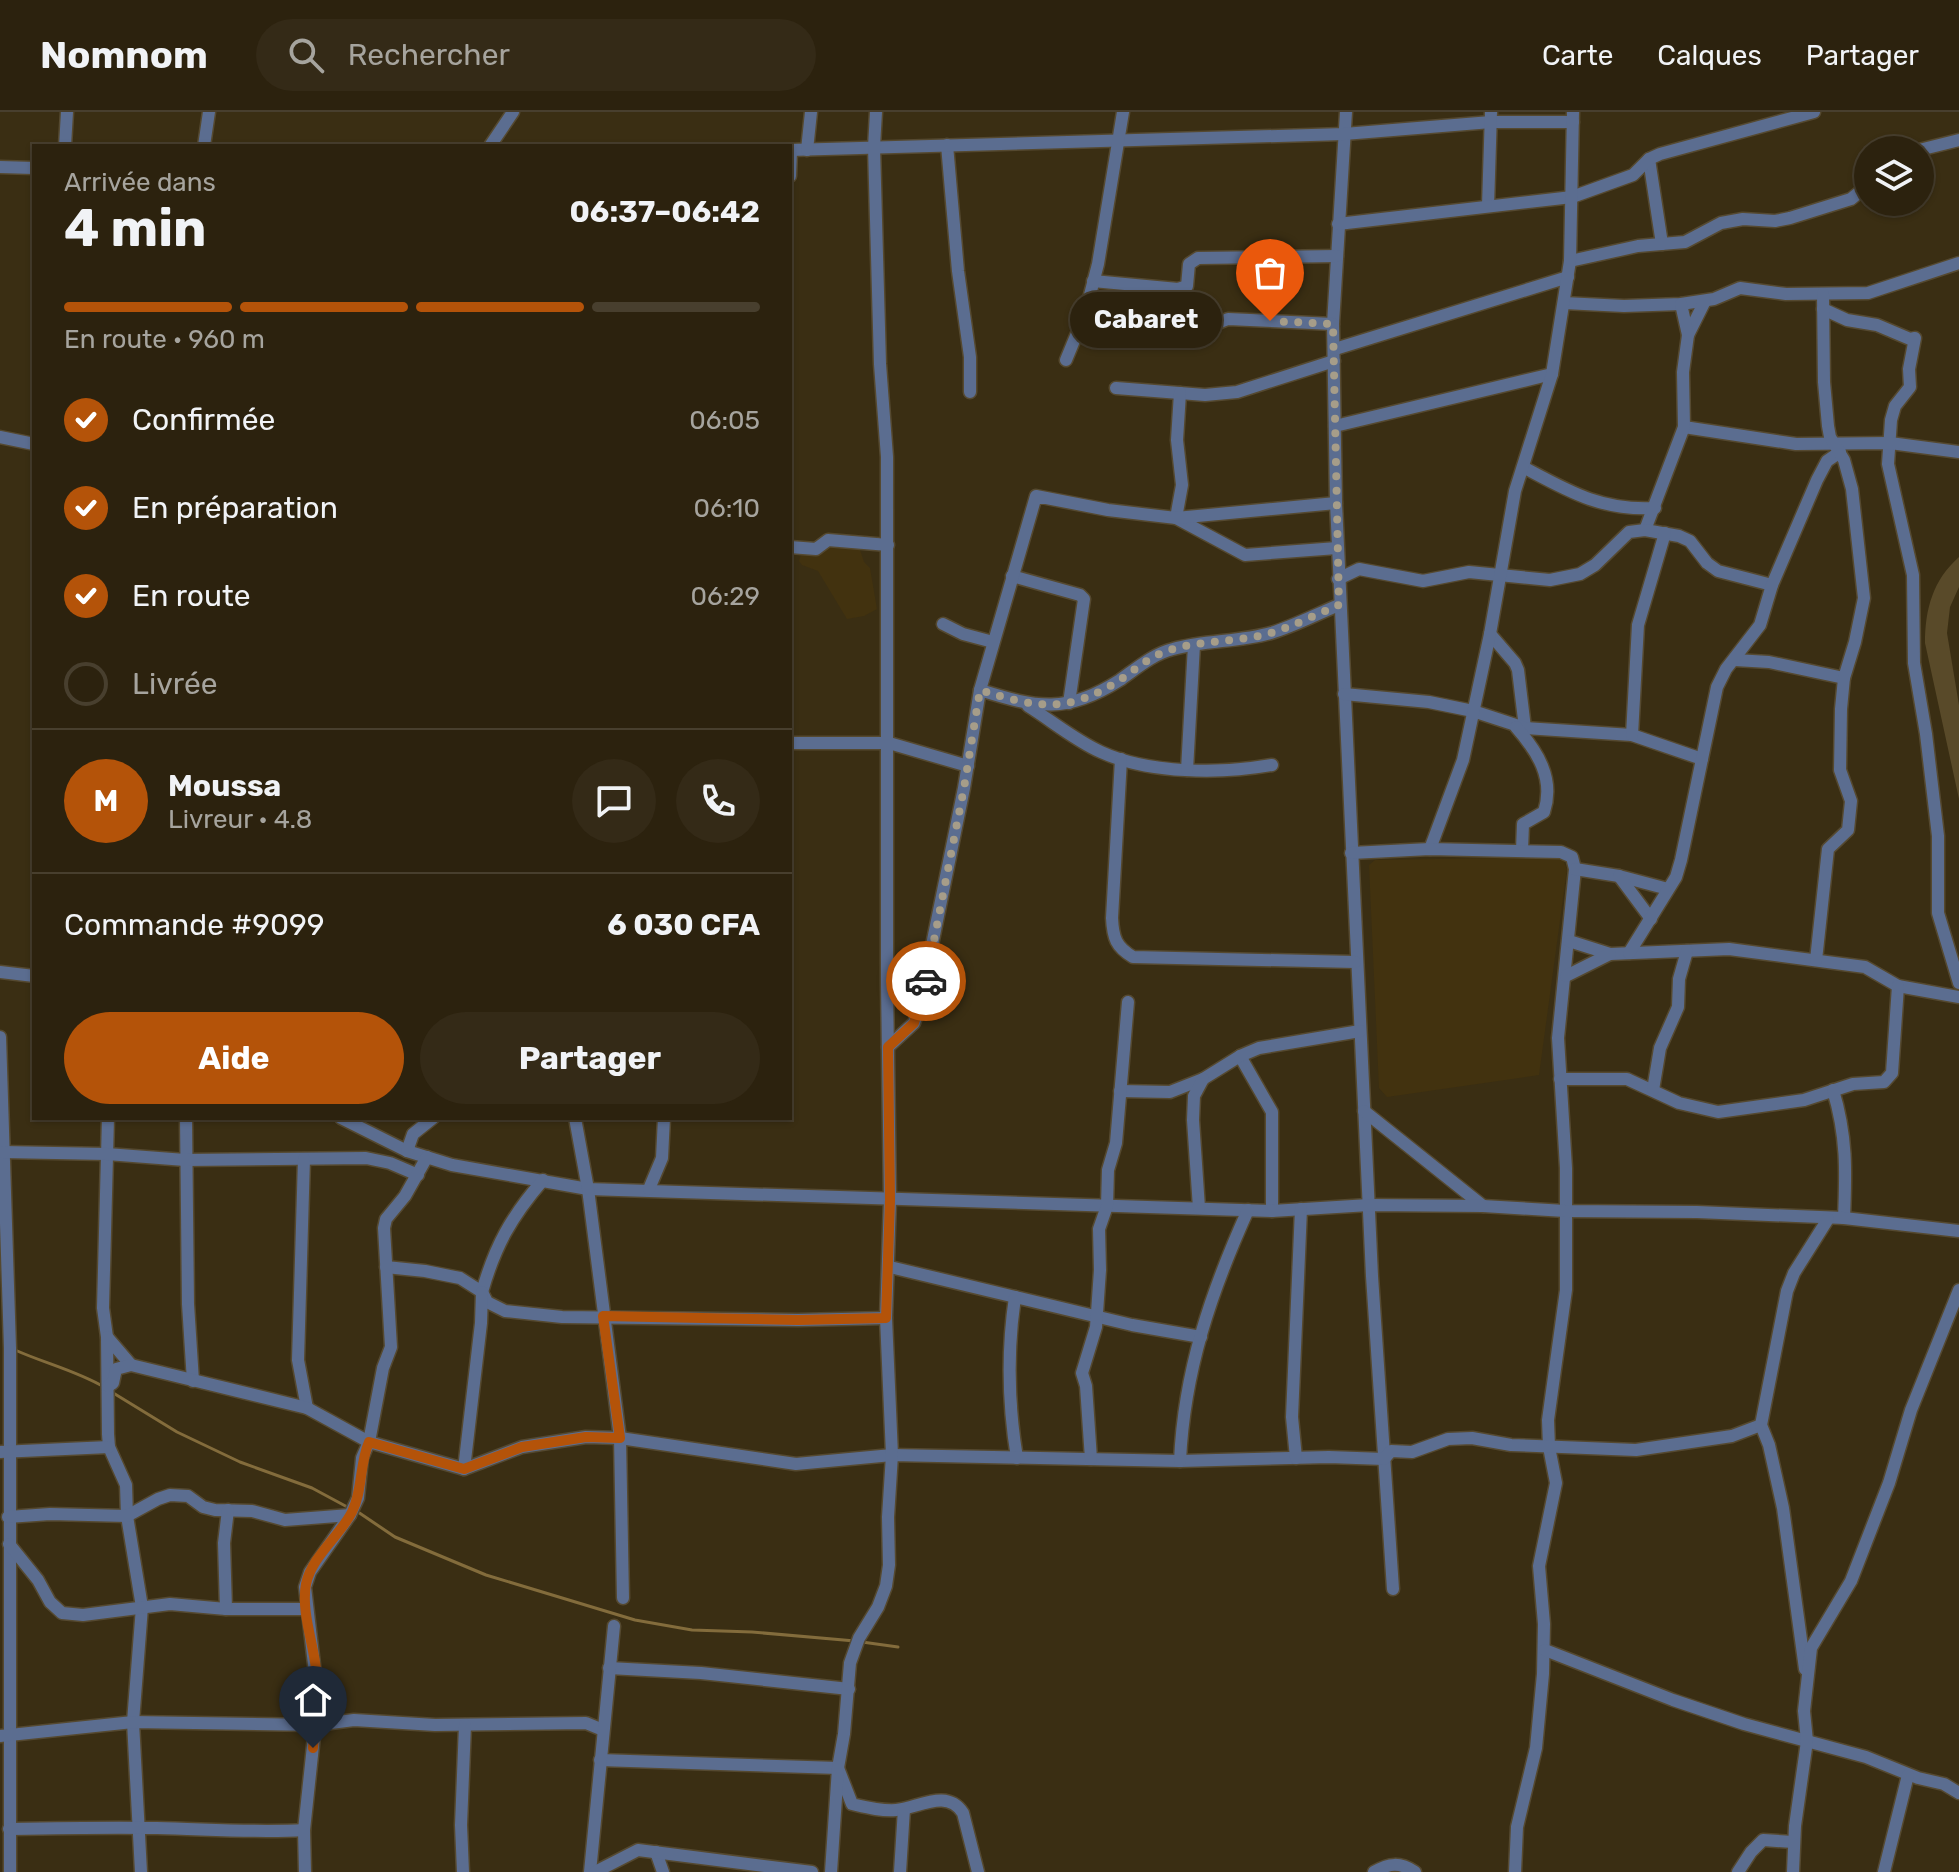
<!DOCTYPE html>
<html lang="fr">
<meta charset="utf-8">
<style>
body{margin:0;font-family:Rubik,sans-serif;background:#342a17;color:#f1f3f6;height:100vh;display:flex;flex-direction:column;font-size:30px;white-space:nowrap}
*{box-sizing:border-box;margin:0}
p{font-size:26px;color:#a6a49e}
.icon{flex:none;width:44px;height:44px;fill:none;stroke:currentColor;stroke-width:2;stroke-linecap:round;stroke-linejoin:round}
.map{position:relative;flex:1;overflow:hidden}
.sheet{position:absolute;left:32px;top:32px;width:760px;height:976px;display:flex;flex-direction:column;background:#2c220e;border-radius:0px;box-shadow:0 2px 6px #0004,0 0 0 2px #483f2e}
.sheet>*{flex:none}
.controls{position:absolute;left:1854px;top:24px;display:grid;gap:16px}
.controls a{display:grid;place-items:center;width:80px;height:80px;border-radius:50%;background:#2c220e;box-shadow:0 2px 6px #0004,0 0 0 2px #483f2e;font-size:40px}
.pin{position:absolute;display:grid;place-items:center;width:68px;height:68px;color:#fff;margin:-82px -34px;border-radius:50% 50% 50% 0;rotate:-45deg;box-shadow:0 0 8px #0007}
.pin .icon{rotate:45deg}
.courier{position:absolute;display:grid;place-items:center;width:80px;height:80px;margin:-40px;border:6px solid #b45309;border-radius:50%;background:#fff;color:#222;box-shadow:0 2px 10px #0007}
.bubble{position:absolute;height:56px;border-radius:28px;background:#2c220e;box-shadow:0 2px 6px #0004,0 0 0 2px #483f2e;font-size:26px;font-weight:700;line-height:56px;text-align:center}
.headline em{font-style:normal;font-weight:700}
.headline div{display:flex;flex-direction:column-reverse}
.headline{display:flex;align-items:center;justify-content:space-between;height:136px;padding:0 32px}
h1{font-size:52px;font-weight:700;line-height:60px}
.bar{display:grid;grid-template-columns:repeat(4,1fr);gap:12px 8px;align-content:center;height:96px;padding:0 32px}
.bar i{height:10px;border-radius:6px;background:#483f2e}
.bar .selected{background:#b45309}
.bar p{grid-column:span 4}
.line{display:flex;align-items:center;gap:20px;padding:0 32px;border-top:2px solid #483f2e}
.line div{flex:1}
.round{display:grid;place-items:center;flex:none;width:84px;height:84px;border-radius:42px;background:#342a17}
ol{padding:0 32px;list-style:none}
li{display:flex;align-items:center;gap:24px;height:88px}
li p{margin-inline-start:auto}
li .icon{padding:8px;border-radius:50%;background:#b45309;color:#fff;stroke-width:4}
li:last-child{color:#a6a49e}
li i{width:44px;height:44px;border:4px solid #483f2e;border-radius:50%}
.action{display:flex;gap:16px;margin-top:auto;padding:16px 32px}
.action a{flex:1;height:92px;border-radius:48px;background:#b45309;color:#fff;font-size:32px;font-weight:700;line-height:92px;text-align:center}
.action a+a{background:#342a17;color:#f1f3f6}
header{display:flex;align-items:center;gap:48px;box-sizing:border-box;height:112px;padding:0 40px;background:#2c220e;border-bottom:2px solid #483f2e}
header strong{font-size:38px}
nav{display:flex;gap:44px;margin-inline-start:auto;font-size:28px}
.search{width:560px;height:72px;background:#342a17;display:flex;align-items:center;gap:20px;box-sizing:border-box;padding:0 28px;border-radius:44px;color:#a6a49e;font-size:30px}
.map>svg:first-child{display:block}
</style>
<header>
<strong>Nomnom</strong>
<div class="search"><svg class="icon" aria-label="search" viewBox="0 0 24 24"><circle cx="10" cy="10" r="6"/><path d="M15 15l6 6"/></svg>Rechercher</div>
<nav><a>Carte</a><a>Calques</a><a>Partager</a></nav>
</header>
<div class="map">
<svg width="1959" height="1760" viewBox="0 0 1959 1760">
<rect width="100%" height="100%" fill="#3a2e13"/>
<g fill="#42320f">
<polygon points="828,434 859,435 864,450 870,456 877,497 864,504 847,507 818,459 802,453 799,449 802,439"/>
<polygon points="1562,745 1567,757 1539,963 1387,985 1379,976 1369,753 1375,748"/>
</g>
<path fill="#594a29" d="M1959 445V475L1950 495 1947 521 1959 593V687L1925 531C1925 497 1933 468 1959 445Z"/>
<g fill="none" stroke-linecap="round" stroke-linejoin="round">
<g stroke="#836c3c" stroke-width="3">
<path d="M15 1238C44 1251 77 1259 104 1275"/>
<polyline points="110,1279 177,1320 240,1350 312,1376 351,1397"/>
<polyline points="358,1400 395,1425 486,1463 635,1508 692,1518 752,1520 855,1529"/>
<polyline points="862,1530 898,1535"/>
</g>
<g stroke="#554930" stroke-width="15">
<g id="minor">
<polyline points="1346,0 1333,212 1336,391 1372,1164 1393,1477"/>
<polyline points="947,33 958,159 970,245 970,280"/>
<polyline points="65,34 67,0"/>
<polyline points="204,34 209,0"/>
<polyline points="490,34 513,0"/>
<polyline points="790,38 1344,22 1491,10 1573,10"/>
<polyline points="807,38 811,0"/>
<polyline points="1919,38 1959,28"/>
<polyline points="1649,47 1662,132"/>
<polyline points="0,55 34,56"/>
<polyline points="790,64 791,38"/>
<polyline points="1488,94 1491,0"/>
<polyline points="1338,112 1572,85 1633,63 1649,47 1660,42 1814,0"/>
<polyline points="1570,149 1638,134 1685,130 1721,111 1743,107 1775,109 1790,106 1851,87 1868,73"/>
<polyline points="1093,169 1178,177 1187,174 1189,152 1198,146 1337,144"/>
<polyline points="1564,191 1624,194 1681,192 1714,187 1740,176 1786,182 1868,181 1959,151"/>
<polyline points="1823,197 1847,208 1877,213 1910,227 1915,226 1909,257 1910,275 1895,294 1891,308 1888,352 1913,463 1914,551 1926,622 1938,724 1938,801 1959,871"/>
<polyline points="1192,221 1228,207 1333,212"/>
<polyline points="1688,223 1705,189"/>
<polyline points="1335,237 1568,165"/>
<polyline points="1066,248 1085,202 1098,152 1123,0"/>
<polyline points="1116,276 1205,283 1237,280 1334,249"/>
<polyline points="1180,281 1177,328 1182,373 1176,406 1245,443 1337,436"/>
<polyline points="1335,314 1552,262"/>
<polyline points="1684,315 1796,332 1890,331 1959,340"/>
<polyline points="0,325 34,332"/>
<path d="M1523 355C1568 379 1601 399 1655 396"/>
<polyline points="1645,418 1684,315 1683,260 1688,223 1681,192"/>
<polyline points="790,435 816,437 828,428 888,433"/>
<polyline points="1012,464 1080,483 1084,487 1069,591"/>
<polyline points="1338,467 1359,457 1423,469 1469,460 1550,468 1580,462 1595,453 1629,420 1645,418 1679,424 1690,429 1707,451 1718,459 1772,473"/>
<polyline points="943,512 963,522 993,530"/>
<polyline points="1490,522 1515,551 1518,558 1525,616"/>
<polyline points="1735,548 1769,550 1844,566"/>
<path d="M980 578C1037 596 1067 602 1120 568 1137 556 1153 542 1173 537 1205 528 1239 530 1271 521 1294 514 1317 502 1339 493"/>
<polyline points="1344,582 1429,590 1473,599 1525,616 1632,623 1702,647"/>
<path d="M1028 594C1052 609 1076 629 1101 640 1149 662 1221 662 1272 653"/>
<path d="M1516 615C1537 639 1555 666 1544 700L1523 712 1522 738"/>
<polyline points="1632,623 1638,513 1665,421"/>
<polyline points="790,631 889,631 968,654"/>
<path d="M1121 647 1112 806C1113 826 1116 835 1133 845L1355 850"/>
<polyline points="1187,658 1194,533"/>
<polyline points="1430,737 1463,648 1490,522 1515,379 1552,262 1570,149 1573,0"/>
<polyline points="1351,741 1430,737 1561,740 1572,745 1575,757 1558,926 1566,1056 1566,1178 1548,1308 1549,1335 1556,1371 1539,1454 1544,1512 1543,1562 1536,1636 1517,1715 1515,1760"/>
<polyline points="1575,757 1619,764 1668,777"/>
<polyline points="1619,764 1651,807"/>
<polyline points="1569,829 1610,842 1729,837 1865,855 1898,874 1959,885"/>
<polyline points="1629,841 1676,765 1681,748 1717,575 1726,557 1760,513 1772,473 1817,368 1827,349 1840,340"/>
<polyline points="1816,848 1828,737 1848,718 1851,689 1840,658 1841,597 1844,566 1855,530 1864,486 1852,377 1844,348 1830,325 1828,314 1824,270 1823,182"/>
<polyline points="0,860 34,864"/>
<polyline points="1566,864 1610,842"/>
<polyline points="0,925 10,1236 10,1760"/>
<polyline points="888,935 914,911 919,897 964,676 980,578 1036,384 1108,398 1176,406 1336,391"/>
<polyline points="1240,944 1272,1000 1272,1099"/>
<polyline points="1560,967 1627,967 1679,991 1718,1000 1804,988 1853,972 1884,970 1892,961 1898,874"/>
<polyline points="1653,978 1660,936 1678,895 1679,867 1687,839"/>
<path d="M1833 978C1847 1024 1846 1059 1844 1106"/>
<polyline points="1120,979 1170,980 1203,967 1240,944 1259,936 1360,919"/>
<polyline points="1364,999 1483,1094"/>
<polyline points="108,1006 103,1196 107,1225 108,1322 109,1335 126,1373 127,1404 142,1495 133,1610 141,1760"/>
<polyline points="186,1006 188,1192 193,1269"/>
<polyline points="341,1006 407,1039 452,1053 588,1077 1272,1099 1369,1093 1483,1094 1565,1099 1697,1100 1844,1106 1959,1119"/>
<polyline points="575,1006 588,1077 620,1326 623,1486"/>
<polyline points="407,1039 413,1022 433,1006"/>
<polyline points="3,1040 107,1042 185,1048 366,1046 390,1051 418,1063"/>
<polyline points="304,1047 298,1248 307,1296"/>
<polyline points="649,1077 662,1046 664,1006"/>
<polyline points="1199,1096 1193,1008 1194,984 1203,967"/>
<path d="M386 1155 425 1159 460 1166 482 1180C495 1134 511 1105 543 1068"/>
<polyline points="890,1155 1132,1213 1201,1225"/>
<polyline points="482,1180 487,1190 505,1199 562,1205 798,1208 886,1206"/>
<path d="M1015 1185C1007 1239 1008 1292 1017 1346"/>
<polyline points="107,1225 131,1253"/>
<polyline points="108,1274 113,1271 116,1257 131,1253 307,1296 369,1330 464,1357 522,1335 586,1325 620,1326 796,1352 892,1343 1180,1349 1329,1345 1384,1347 1391,1339 1412,1340 1448,1327 1472,1326 1511,1333 1636,1338 1732,1324 1761,1313"/>
<polyline points="0,1340 109,1335"/>
<polyline points="1296,1346 1292,1305 1301,1097"/>
<polyline points="1091,1347 1086,1274 1082,1261 1096,1215 1100,1158 1099,1117 1107,1094 1108,1058 1116,1031 1128,890"/>
<path d="M1180 1349C1184 1259 1211 1180 1248 1098"/>
<polyline points="464,1357 481,1211 482,1180"/>
<polyline points="8,1405 50,1402 127,1404 158,1387 170,1383 188,1384 203,1395 215,1398 252,1399 285,1408 350,1403"/>
<polyline points="9,1432 38,1468 50,1490 62,1501 83,1503 170,1492 226,1497 306,1497"/>
<polyline points="226,1497 224,1431 228,1398"/>
<polyline points="1545,1538 1673,1588 1744,1612 1866,1645 1918,1666 1944,1672 1959,1681"/>
<polyline points="609,1556 701,1561 849,1577"/>
<polyline points="1805,1557 1783,1396 1769,1333 1761,1313 1787,1179 1794,1161 1828,1107"/>
<polyline points="0,1624 133,1610 315,1613 354,1608 435,1613 586,1611 603,1618"/>
<path d="M600 1648 838 1656 852 1692 856 1693C869 1696 882 1699 896 1698 918 1696 947 1676 963 1701L978 1760"/>
<path d="M9 1717C59 1716 108 1715 157 1716 206 1717 255 1721 304 1718"/>
<polyline points="656,1740 663,1760"/>
<polyline points="305,1760 304,1718 318,1587 305,1475 310,1460 350,1403 358,1386 362,1346 369,1330 383,1256 391,1235 384,1116 386,1107 405,1084 427,1045"/>
<polyline points="463,1760 461,1713 465,1613"/>
<polyline points="590,1760 614,1514"/>
<polyline points="595,1760 638,1738 812,1760"/>
<polyline points="831,1760 838,1656 844,1622 850,1551 859,1526 878,1495 886,1474 889,1453 888,1405 892,1343 886,1206 890,1088 887,871 887,345 880,252 874,35 876,0"/>
<polyline points="900,1760 904,1697"/>
<path d="M1374 1760C1389 1751 1400 1750 1415 1760"/>
<polyline points="1738,1760 1751,1740 1763,1728 1793,1730"/>
<polyline points="1793,1760 1795,1714 1807,1629 1804,1599 1811,1536 1851,1469 1889,1371 1911,1298 1959,1178"/>
<polyline points="1884,1760 1908,1663"/>
</g>
</g>
<use href="#minor" stroke="#5b6d90" stroke-width="12"/>
</g>
<g fill="none" stroke-linecap="round" stroke-linejoin="round">
<path stroke="#a69d89" stroke-width="8" stroke-dasharray="0 14.4" d="M926 869 964 676 980 578C1037 596 1067 602 1120 568 1137 556 1153 542 1173 537 1205 528 1239 530 1271 521 1294 514 1317 502 1339 493L1333 212 1270 209"/>
<path stroke="#b45309" stroke-width="10" d="M313 1636C315 1609 319 1583 316 1557 313 1530 301 1499 306 1472 312 1444 339 1425 352 1400 363 1378 359 1353 369 1330L464 1357 522 1335 586 1325 620 1326 603 1204 798 1208 886 1206 890 1088 888 935 914 911 926 869"/>
</g>
</svg>
<div class="controls">
<a><svg class="icon" aria-label="layers" viewBox="0 0 24 24"><path d="M12 4l9 5-9 5-9-5zM3 14l9 5 9-5"/></svg></a>
</div>
<div class="pin" style="left:1270px;top:209px;background:#ea580c"><svg class="icon" aria-label="bag" viewBox="0 0 24 24"><path d="M5 8h14l-1 12H6zM9 8a3 3 0 0 1 6 0"/></svg></div>
<div class="pin" style="left:313px;top:1636px;background:#1f2937"><svg class="icon" aria-label="home" viewBox="0 0 24 24"><path d="M3 11l9-7 9 7M6 9v11h12V9"/></svg></div>
<div class="courier" style="left:926px;top:869px"><svg class="icon" aria-label="car" viewBox="0 0 24 24"><path d="M5 17H2v-5l4-1 3-4h7l3 4 3 1v5h-3M9 17h6M6 11h13"/><circle cx="7" cy="17" r="2"/><circle cx="17" cy="17" r="2"/></svg></div>
<div class="bubble" style="left:1070px;top:180px;width:152px">Cabaret</div>
<section class="sheet">
<div class="headline"><div><h1>4 min</h1><p>Arrivée dans</p></div><em>06:37–06:42</em></div>
<div class="bar"><i class="selected"></i><i class="selected"></i><i class="selected"></i><i></i><p>En route · 960 m</p></div>
<ol>
<li><svg class="icon" aria-label="check" viewBox="0 0 24 24"><path d="M5 12l5 5 9-10"/></svg>Confirmée<p>06:05</p></li>
<li><svg class="icon" aria-label="check" viewBox="0 0 24 24"><path d="M5 12l5 5 9-10"/></svg>En préparation<p>06:10</p></li>
<li><svg class="icon" aria-label="check" viewBox="0 0 24 24"><path d="M5 12l5 5 9-10"/></svg>En route<p>06:29</p></li>
<li><i></i>Livrée</li>
</ol>
<div class="line" style="height:144px"><b class="round" style="background:#b45309;color:#fff">M</b><div><b>Moussa</b><p>Livreur · 4.8</p></div><a class="round"><svg class="icon" aria-label="chat" viewBox="0 0 24 24"><path d="M4 5h16v11H9l-5 4z"/></svg></a><a class="round"><svg class="icon" aria-label="phone" viewBox="0 0 24 24"><path d="M5 4h4l2 5-3 2q2 4 5 5l2-3 5 2v4C11 20 4 13 5 4z"/></svg></a></div>
<div class="line" style="height:104px"><div>Commande #9099</div><b>6 030 CFA</b></div>
<div class="action"><a>Aide</a><a>Partager</a></div>
</section>
</div>
